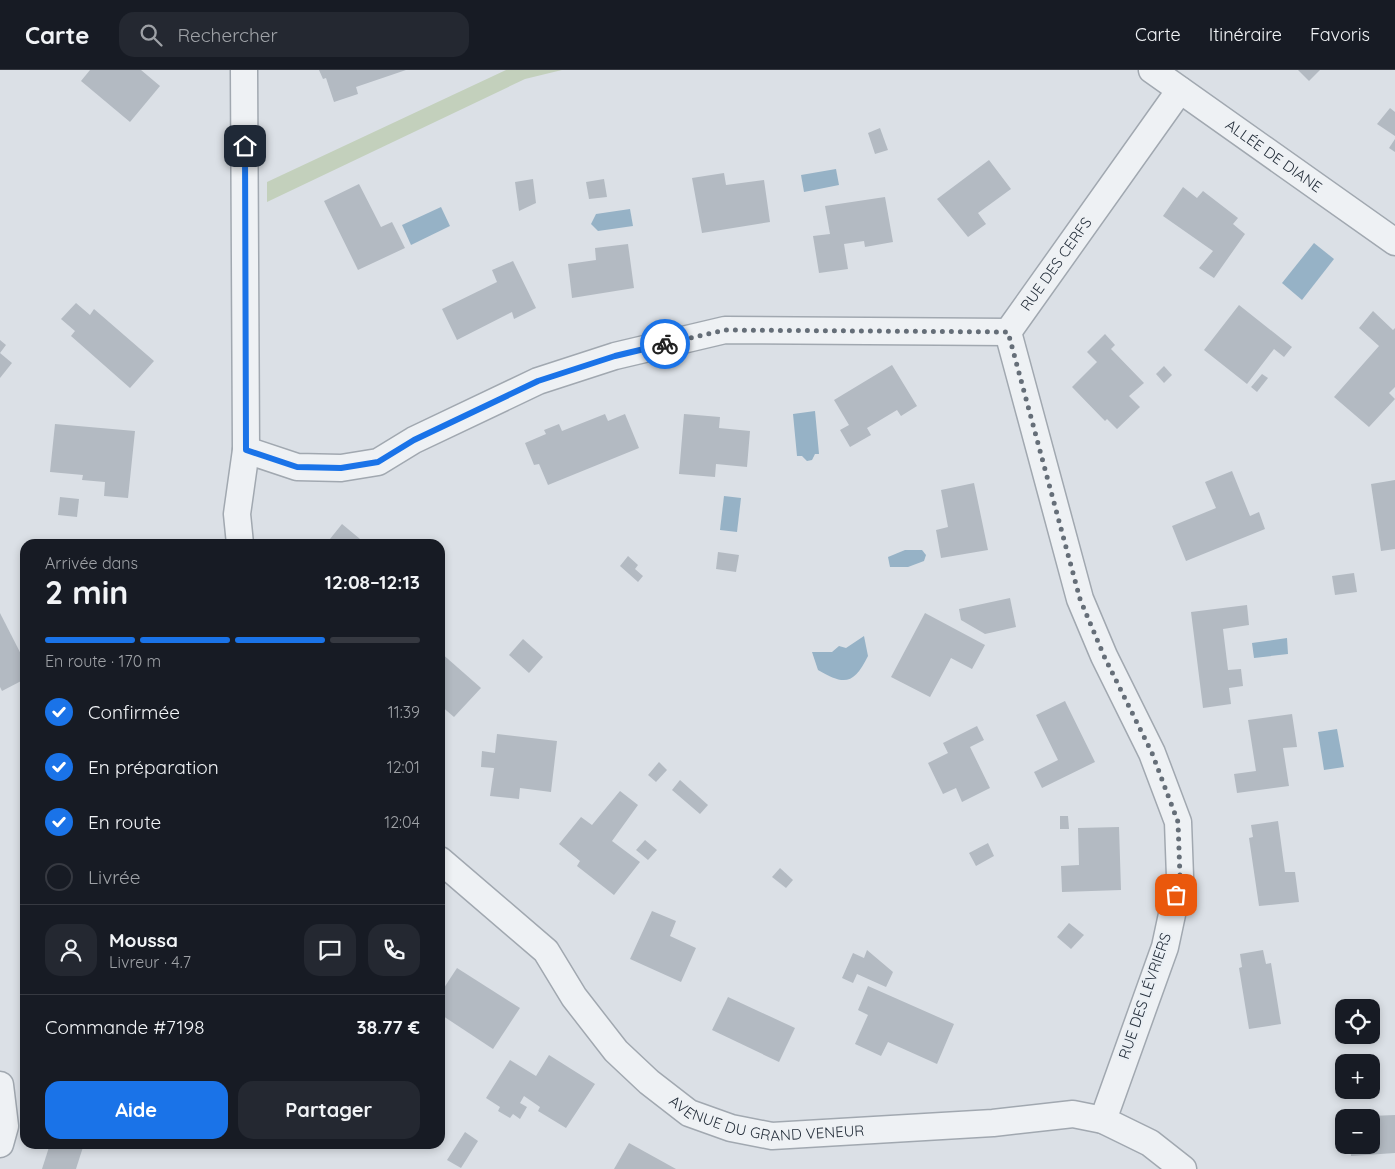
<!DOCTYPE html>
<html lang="fr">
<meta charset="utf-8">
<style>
body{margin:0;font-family:Quicksand,sans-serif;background:#242831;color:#f1f3f6;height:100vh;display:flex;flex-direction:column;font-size:19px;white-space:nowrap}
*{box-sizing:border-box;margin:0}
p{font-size:16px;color:#9ea1a6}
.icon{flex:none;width:28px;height:28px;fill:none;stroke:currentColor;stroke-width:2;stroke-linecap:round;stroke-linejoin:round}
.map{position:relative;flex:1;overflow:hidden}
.side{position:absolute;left:20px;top:469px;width:425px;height:610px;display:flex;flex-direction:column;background:#171b24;border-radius:15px;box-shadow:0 2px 8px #0003}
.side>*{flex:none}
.tools{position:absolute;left:1335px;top:929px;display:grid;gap:10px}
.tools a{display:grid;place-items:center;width:45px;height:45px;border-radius:10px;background:#171b24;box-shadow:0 2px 8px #0003;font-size:25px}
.pin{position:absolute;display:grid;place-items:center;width:42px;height:42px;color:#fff;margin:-21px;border-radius:10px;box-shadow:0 2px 8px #0006}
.courier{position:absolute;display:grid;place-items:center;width:50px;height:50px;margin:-25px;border:4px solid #1a73e8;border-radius:50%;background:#fff;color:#222;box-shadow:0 1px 6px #0007}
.summary em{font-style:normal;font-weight:700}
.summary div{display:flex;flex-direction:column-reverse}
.summary{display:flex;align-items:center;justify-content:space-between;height:85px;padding:0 25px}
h1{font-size:32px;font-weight:700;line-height:38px}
.bar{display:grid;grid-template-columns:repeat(4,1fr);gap:8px 5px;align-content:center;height:60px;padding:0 25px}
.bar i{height:6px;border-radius:4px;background:#363941}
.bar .on{background:#1a73e8}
.bar p{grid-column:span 4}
.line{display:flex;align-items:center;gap:12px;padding:0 25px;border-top:1px solid #363941}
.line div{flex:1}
.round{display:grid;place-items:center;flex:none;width:52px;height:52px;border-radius:15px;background:#242831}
ol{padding:0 25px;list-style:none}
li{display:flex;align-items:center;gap:15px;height:55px}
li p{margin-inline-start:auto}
li .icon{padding:5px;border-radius:50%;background:#1a73e8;color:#fff;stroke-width:4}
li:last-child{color:#9ea1a6}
li i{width:28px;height:28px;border:2px solid #363941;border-radius:50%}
.primary-button{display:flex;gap:10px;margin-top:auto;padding:10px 25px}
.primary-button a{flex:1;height:58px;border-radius:15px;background:#1a73e8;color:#fff;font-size:20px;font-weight:700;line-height:58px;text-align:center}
.primary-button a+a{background:#242831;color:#f1f3f6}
header{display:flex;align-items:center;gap:30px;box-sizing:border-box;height:70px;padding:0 25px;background:#171b24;border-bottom:1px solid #363941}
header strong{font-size:24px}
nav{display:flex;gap:28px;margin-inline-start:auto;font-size:18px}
.search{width:350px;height:45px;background:#242831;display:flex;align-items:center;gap:12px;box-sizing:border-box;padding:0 18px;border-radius:15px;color:#9ea1a6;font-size:19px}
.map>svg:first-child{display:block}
</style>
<header>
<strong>Carte</strong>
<div class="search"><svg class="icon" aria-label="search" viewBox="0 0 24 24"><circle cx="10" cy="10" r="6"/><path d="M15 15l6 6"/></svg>Rechercher</div>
<nav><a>Carte</a><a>Itinéraire</a><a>Favoris</a></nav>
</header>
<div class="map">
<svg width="1395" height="1099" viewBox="0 0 1395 1099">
<rect width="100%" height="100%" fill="#dbe0e6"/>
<polygon fill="#c3d0bc" points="506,0 562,0 525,9 267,132 267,112"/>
<g fill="#96b2c6">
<polygon points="836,99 839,115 804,122 801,105"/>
<polygon points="441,137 450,156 411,175 402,155"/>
<polygon points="630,139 633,156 598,161 591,154 596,144"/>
<polygon points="1314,173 1334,189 1302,230 1282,213"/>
<polygon points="815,341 819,384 815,384 812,390 807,391 802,386 797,386 793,344"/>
<polygon points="724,426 741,428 737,462 720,460"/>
<polygon points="905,480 922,480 926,485 924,491 908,497 890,497 888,487"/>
<path d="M864 566 868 586C854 614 845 616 818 600L812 582H832L839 576 846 578Z"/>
<polygon points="1287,568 1288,584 1254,588 1252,573"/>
<polygon points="1337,659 1344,697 1324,700 1318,662"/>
</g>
<g fill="#b3bac2">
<polygon points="90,0 141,0 160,16 130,52 81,11"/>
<polygon points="319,0 406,0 356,17 358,24 334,32 326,8 323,9"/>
<polygon points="1298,0 1320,0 1309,11"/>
<polygon points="1390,38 1395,42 1395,66 1377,54"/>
<polygon points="880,58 888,80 875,84 868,63"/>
<polygon points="1395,69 1395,82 1389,78"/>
<polygon points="989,90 1011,119 978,143 986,154 968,167 937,129"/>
<polygon points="724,103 726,115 764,110 770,152 702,163 692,108"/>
<polygon points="533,109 536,133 519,141 515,112"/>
<polygon points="604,109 607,127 589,129 586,112"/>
<polygon points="359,114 381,157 392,152 405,178 358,200 324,131"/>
<polygon points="1183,117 1197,128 1203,121 1238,148 1233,154 1245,164 1214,208 1199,198 1213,181 1163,146"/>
<polygon points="885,127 893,172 865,177 864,171 844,174 848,199 819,203 813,166 830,164 825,136"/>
<polygon points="628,174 634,218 572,228 568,194 596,190 595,178"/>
<polygon points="513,191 536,238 514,249 512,242 457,270 442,239 497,212 492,200"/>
<polygon points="76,233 90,245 94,239 154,291 130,318 71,266 75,261 61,249"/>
<polygon points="1239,235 1292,277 1284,287 1274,279 1247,314 1204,280"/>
<polygon points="1373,241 1393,260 1395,258 1395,317 1389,323 1395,329 1369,357 1334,327 1379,276 1359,258"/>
<polygon points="1105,264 1115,275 1111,279 1144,313 1129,326 1140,337 1117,359 1107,349 1105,351 1072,317 1097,292 1087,282"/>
<polygon points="0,270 6,275 0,283"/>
<polygon points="0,283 12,293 0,308"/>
<polygon points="892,295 917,336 901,346 897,340 867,358 871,365 850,377 840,360 849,355 834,330"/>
<polygon points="1164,296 1172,305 1164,313 1156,304"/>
<polygon points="1262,304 1268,308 1257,322 1251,317"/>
<polygon points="605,344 608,351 625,344 639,378 548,415 539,394 534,395 525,373 546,364 544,360 559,354 562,361"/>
<polygon points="684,344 720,347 719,358 750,361 747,397 716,394 715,407 679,404"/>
<polygon points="55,354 135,361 128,428 104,426 105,412 82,410 83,405 50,402"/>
<polygon points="1232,401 1250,446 1259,442 1265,459 1186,491 1172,456 1216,438 1205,412"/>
<polygon points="1395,410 1395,479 1381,481 1371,414"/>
<polygon points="974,413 988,480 941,488 936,460 948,457 941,420"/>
<polygon points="60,427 79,429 77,447 58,445"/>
<polygon points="342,454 366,474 326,474"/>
<polygon points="718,482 739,485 736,502 716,499"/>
<polygon points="628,486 638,495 635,499 643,506 638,512 620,496"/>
<polygon points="1354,503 1357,522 1335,525 1332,506"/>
<polygon points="1010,528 1016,557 985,564 961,550 959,539"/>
<polygon points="1247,535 1249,555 1223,559 1228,600 1241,599 1243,616 1229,618 1231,634 1203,638 1191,542"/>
<polygon points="0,543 25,592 25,609 2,621 0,617"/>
<polygon points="925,543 985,575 972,599 951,588 930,627 891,607"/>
<polygon points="523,569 543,587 529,603 509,585"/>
<polygon points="440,582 481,618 454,647 440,635"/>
<polygon points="1065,631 1095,692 1042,718 1034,702 1058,690 1036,645"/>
<polygon points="1292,644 1297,677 1283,678 1289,716 1237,723 1234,704 1256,701 1248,650"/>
<polygon points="977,656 984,670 970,677 990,718 962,732 956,718 943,724 928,693 948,683 943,673"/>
<polygon points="497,664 557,671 551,722 520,718 519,729 490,726 494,698 481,697 482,681 495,683"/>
<polygon points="659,692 667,700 656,712 648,705"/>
<polygon points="680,710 708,735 700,744 672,720"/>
<polygon points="620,721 638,735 612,771 640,792 614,825 577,796 580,791 559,774 581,747 592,755"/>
<polygon points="1060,746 1068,746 1069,759 1060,759"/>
<polygon points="1278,751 1285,802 1295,802 1299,832 1259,836 1249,768 1253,767 1251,755"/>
<polygon points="1119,757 1121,820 1062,822 1061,796 1079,795 1078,758"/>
<polygon points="645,770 657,780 648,790 636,780"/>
<polygon points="988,773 994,786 976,796 969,783"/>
<polygon points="780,798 793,810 786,818 772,807"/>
<polygon points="652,841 676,851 670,866 696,878 681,912 630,889"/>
<polygon points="1069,853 1084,865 1071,879 1057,867"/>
<polygon points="867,880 893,902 886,917 857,904 853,913 842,908 853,883 864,888"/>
<polygon points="1263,880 1266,894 1271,893 1281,954 1249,959 1239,898 1242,897 1240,884"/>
<polygon points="457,898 520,938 493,979 440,944 440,924"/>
<polygon points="868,916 954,954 937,994 888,972 881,986 855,974 868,945 858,940"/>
<polygon points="728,927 795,958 779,992 712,960"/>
<polygon points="549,985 595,1014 566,1058 538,1041 540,1037 524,1026 520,1033 527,1037 520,1049 513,1044 510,1048 498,1041 500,1037 486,1028 510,990 536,1006"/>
<polygon points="1395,1045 1395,1083 1351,1086 1350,1075 1371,1075 1371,1046"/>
<polygon points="465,1062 478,1071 461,1098 447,1090"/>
<polygon points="629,1073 676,1099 614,1099"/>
<polygon points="50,1074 73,1074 83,1077 76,1099 42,1099"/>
</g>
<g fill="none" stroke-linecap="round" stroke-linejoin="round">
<g stroke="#a1a8b0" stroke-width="29">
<g id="minor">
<path id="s1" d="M1152 0 1395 172"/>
<polyline points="1008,262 1080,529 1104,586 1152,683 1178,752 1180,807 1165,877 1103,1050"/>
<path id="s2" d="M246 380 297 397 341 398 378 392 414 370 538 311 615 286 725 260 1008 262 1180 20"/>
<polyline points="240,474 237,444 246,380 244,0"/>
<path id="s3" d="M440 790 546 881 574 927 616 981 649 1012 689 1043 731 1058 772 1066 993 1053 1073 1044 1103 1050 1150 1073 1183 1099"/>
<polyline points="0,1015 5,1056 0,1074"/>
</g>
</g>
<use href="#minor" stroke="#eef1f4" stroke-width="26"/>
</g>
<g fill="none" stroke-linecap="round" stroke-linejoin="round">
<polyline stroke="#656e78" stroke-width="5" stroke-dasharray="0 9" points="665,274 725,260 1008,262 1080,529 1104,586 1152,683 1178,752 1180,807 1176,825"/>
<polyline stroke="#1a73e8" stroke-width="6" points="245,76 246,380 297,397 341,398 378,392 414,370 538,311 615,286 665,274"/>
</g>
<g text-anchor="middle" stroke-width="4" stroke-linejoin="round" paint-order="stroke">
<g font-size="15" fill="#26303c" stroke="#eaeff4">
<text dy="5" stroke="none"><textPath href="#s1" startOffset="149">ALLÉE DE DIANE</textPath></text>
<text dy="5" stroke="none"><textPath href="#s2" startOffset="875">RUE DES CERFS</textPath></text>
<text transform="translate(1145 926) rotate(-71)" y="5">RUE DES LÉVRIERS</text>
<text dy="5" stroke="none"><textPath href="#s3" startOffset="436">AVENUE DU GRAND VENEUR</textPath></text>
</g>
</g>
</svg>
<div class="tools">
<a><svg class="icon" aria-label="locate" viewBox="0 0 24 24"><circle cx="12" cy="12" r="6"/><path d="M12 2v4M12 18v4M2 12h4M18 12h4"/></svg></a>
<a>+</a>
<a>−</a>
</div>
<div class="pin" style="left:1176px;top:825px;background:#ea580c"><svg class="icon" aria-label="bag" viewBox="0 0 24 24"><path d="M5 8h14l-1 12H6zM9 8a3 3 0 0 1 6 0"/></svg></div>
<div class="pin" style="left:245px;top:76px;background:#1f2937"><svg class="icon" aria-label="home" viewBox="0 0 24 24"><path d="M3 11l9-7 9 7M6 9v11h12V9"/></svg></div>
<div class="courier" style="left:665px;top:274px"><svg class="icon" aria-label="bike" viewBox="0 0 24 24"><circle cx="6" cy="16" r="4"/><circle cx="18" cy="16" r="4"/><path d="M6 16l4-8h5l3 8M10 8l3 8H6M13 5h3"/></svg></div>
<section class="side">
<div class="summary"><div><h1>2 min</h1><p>Arrivée dans</p></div><em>12:08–12:13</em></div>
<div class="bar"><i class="on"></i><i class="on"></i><i class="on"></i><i></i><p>En route · 170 m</p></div>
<ol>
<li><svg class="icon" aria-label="check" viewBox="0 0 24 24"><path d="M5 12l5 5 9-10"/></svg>Confirmée<p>11:39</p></li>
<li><svg class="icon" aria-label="check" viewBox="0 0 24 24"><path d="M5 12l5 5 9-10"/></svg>En préparation<p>12:01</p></li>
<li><svg class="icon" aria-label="check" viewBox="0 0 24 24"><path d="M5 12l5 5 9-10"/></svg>En route<p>12:04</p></li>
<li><i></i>Livrée</li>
</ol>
<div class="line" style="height:90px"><a class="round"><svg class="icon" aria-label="person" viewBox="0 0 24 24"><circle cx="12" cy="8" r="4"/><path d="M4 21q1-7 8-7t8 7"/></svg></a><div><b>Moussa</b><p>Livreur · 4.7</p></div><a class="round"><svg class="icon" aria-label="chat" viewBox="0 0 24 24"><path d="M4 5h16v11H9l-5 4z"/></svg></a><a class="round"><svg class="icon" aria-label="phone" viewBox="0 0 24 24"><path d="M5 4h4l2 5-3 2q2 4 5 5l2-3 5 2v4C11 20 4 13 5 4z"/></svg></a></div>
<div class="line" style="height:65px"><div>Commande #7198</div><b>38.77 €</b></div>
<div class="primary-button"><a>Aide</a><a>Partager</a></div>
</section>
</div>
